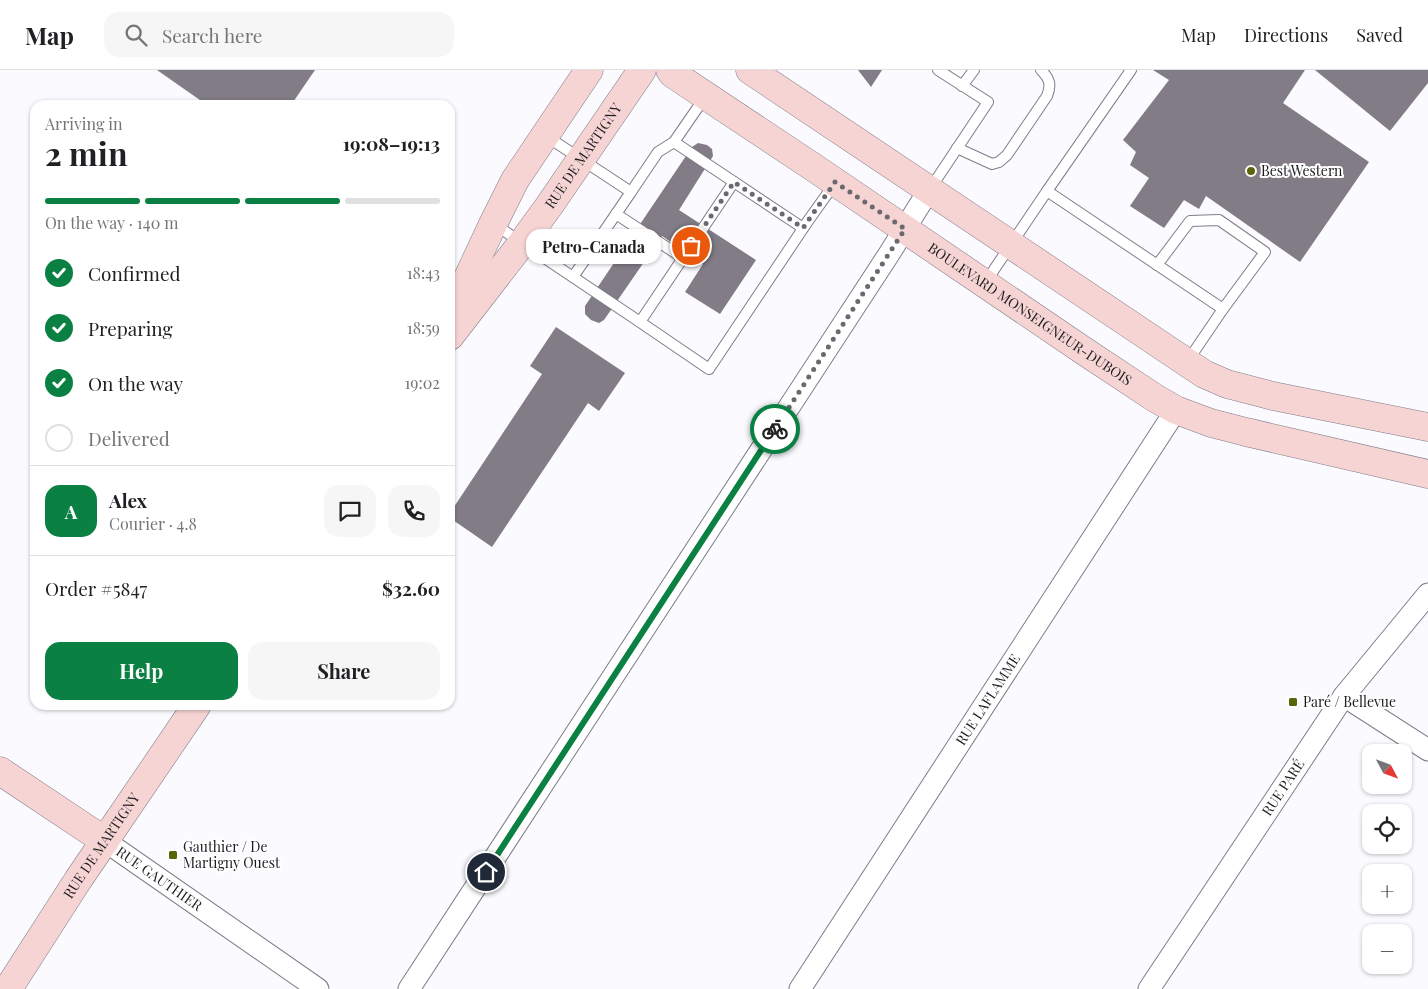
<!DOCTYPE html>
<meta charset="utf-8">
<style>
body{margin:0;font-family:"Playfair Display",serif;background:#f6f6f6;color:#202124;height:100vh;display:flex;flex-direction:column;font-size:19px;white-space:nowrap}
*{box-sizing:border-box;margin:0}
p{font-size:16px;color:#757577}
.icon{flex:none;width:28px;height:28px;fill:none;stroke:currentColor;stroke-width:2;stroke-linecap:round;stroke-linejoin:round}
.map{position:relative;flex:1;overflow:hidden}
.details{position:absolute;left:30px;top:30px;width:425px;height:610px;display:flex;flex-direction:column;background:#fff;border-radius:15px;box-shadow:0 1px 4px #0004}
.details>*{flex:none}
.needle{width:32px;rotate:131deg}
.fabs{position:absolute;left:1362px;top:674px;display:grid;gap:10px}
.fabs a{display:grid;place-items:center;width:50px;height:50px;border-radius:10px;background:#fff;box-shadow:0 1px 4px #0004;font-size:25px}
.pin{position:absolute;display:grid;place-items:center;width:42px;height:42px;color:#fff;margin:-21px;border:2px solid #fff;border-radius:50%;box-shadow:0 1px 5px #0007}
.courier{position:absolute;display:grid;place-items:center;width:50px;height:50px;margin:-25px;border:4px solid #0b8043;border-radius:50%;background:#fff;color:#222;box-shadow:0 1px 6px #0007}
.bubble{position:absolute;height:35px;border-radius:15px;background:#fff;box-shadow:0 1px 4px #0004;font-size:16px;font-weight:700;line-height:35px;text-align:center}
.headline em{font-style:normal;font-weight:700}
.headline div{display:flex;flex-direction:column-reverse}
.headline{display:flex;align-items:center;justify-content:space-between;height:85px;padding:0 15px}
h1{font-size:32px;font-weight:700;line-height:38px}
.bar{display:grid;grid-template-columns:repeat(4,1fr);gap:8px 5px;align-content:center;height:60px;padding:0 15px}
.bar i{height:6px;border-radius:4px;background:#e0e0e0}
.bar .active{background:#0b8043}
.bar p{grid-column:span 4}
.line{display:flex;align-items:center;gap:12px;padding:0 15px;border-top:1px solid #e0e0e0}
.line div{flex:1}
.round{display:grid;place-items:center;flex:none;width:52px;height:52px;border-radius:15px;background:#f6f6f6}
ol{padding:0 15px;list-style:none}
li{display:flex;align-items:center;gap:15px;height:55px}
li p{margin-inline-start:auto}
li .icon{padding:5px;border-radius:50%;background:#0b8043;color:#fff;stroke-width:4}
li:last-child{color:#757577}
li i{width:28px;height:28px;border:2px solid #e0e0e0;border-radius:50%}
.action{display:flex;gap:10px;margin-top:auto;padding:10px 15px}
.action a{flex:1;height:58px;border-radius:15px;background:#0b8043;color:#fff;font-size:20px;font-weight:700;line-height:58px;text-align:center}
.action a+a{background:#f6f6f6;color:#202124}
header{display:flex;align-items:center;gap:30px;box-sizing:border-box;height:70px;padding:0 25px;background:#fff;border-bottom:1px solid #e0e0e0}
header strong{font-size:24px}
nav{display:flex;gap:28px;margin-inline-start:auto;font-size:18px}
.search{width:350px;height:45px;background:#f6f6f6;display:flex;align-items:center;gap:12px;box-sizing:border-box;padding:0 18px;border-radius:15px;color:#757577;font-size:19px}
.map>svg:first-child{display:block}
</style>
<header>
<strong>Map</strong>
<div class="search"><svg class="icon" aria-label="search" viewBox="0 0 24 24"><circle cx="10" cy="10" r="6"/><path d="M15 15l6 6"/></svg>Search here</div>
<nav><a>Map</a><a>Directions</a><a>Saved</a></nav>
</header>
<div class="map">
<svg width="1428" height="919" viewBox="0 0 1428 919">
<rect width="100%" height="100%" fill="#fbfaff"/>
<g fill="#817c86">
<polygon points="157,0 315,0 291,35 207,35"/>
<polygon points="858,0 882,0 871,17"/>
<polygon points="1153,0 1305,0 1283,33 1369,92 1300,192 1206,126 1199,139 1184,130 1164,158 1130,136 1149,108 1130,95 1136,82 1123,70 1169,10"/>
<polygon points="1315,0 1428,0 1428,13 1390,61"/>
<polygon points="698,73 707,75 712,79 713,86 679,140 756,190 720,244 685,222 703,194 662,166 604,250 599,253 591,250 585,244 585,236 692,77"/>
<polygon points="556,257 625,303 599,341 588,333 492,477 450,448 450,443 542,304 530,296"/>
</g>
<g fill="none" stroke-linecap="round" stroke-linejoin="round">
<g stroke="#7f7d88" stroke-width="12">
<g id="lane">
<polyline points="962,16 974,0"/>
<polyline points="705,27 674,72 734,112"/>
<polyline points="546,66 631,122 573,207"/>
<path d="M957 78 992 94 999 92 1007 85 1047 26C1052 14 1049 8 1041 0"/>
<polyline points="930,119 988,32 938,0"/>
<polyline points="1047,121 1131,0"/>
<polyline points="631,122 658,82 674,72"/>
<polyline points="616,144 683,188"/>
<polyline points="494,154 640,252 734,112 803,158 835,113"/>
<polyline points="1157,195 1190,151 1219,150 1265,182 1223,239"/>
<polyline points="985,213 1047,121 1223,239 1187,292"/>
<polyline points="640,252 709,299 806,154"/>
</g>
</g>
<g stroke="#7f7d88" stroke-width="23">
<g id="street">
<polyline points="1344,626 1428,680"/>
<path id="s1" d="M105 771 318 919"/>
<polyline points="409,919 889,184 929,120"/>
<path id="s2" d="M800 919 1176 340"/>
<path id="s3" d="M1149 919 1344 626 1428 524"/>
</g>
</g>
<g stroke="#7f7d88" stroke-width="29">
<g id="secondary">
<path id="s4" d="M670 0 673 4 813 97 1084 281 1155 328 1176 340 1211 353 1246 362 1428 404"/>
<polyline points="750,0 1204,304 1227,314 1273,326 1428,357"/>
<polyline points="450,246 493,154 515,110 589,0"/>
<path id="s5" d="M450 266 522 173 549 136 642 0"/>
<polyline points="0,701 105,771"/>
<path id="s6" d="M8 919 78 810 197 635"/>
</g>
</g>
<use href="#lane" stroke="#fff" stroke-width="10"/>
<use href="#street" stroke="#fff" stroke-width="21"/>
<use href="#secondary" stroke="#f6d4d3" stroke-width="28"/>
</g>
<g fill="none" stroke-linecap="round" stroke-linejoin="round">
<polyline stroke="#6a696d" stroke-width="5" stroke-dasharray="0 9" points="691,176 734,112 803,158 835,112 905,159 775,359"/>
<polyline stroke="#0b8043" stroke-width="6" points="486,802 775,359"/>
</g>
<g fill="#596509" stroke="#fff" stroke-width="2">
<circle cx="1251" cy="101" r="5"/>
<rect x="1288" y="627" width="10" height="10" rx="2.5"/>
<rect x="168" y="780" width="10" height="10" rx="2.5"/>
</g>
<g text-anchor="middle" stroke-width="4" stroke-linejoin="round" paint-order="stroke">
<g font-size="14" fill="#1c1b1f" stroke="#fff">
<text dy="5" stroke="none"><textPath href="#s5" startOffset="224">RUE DE MARTIGNY</textPath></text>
<text dy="5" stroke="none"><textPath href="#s4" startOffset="435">BOULEVARD MONSEIGNEUR-DUBOIS</textPath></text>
<text dy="5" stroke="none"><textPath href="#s2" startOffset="345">RUE LAFLAMME</textPath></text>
<text dy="5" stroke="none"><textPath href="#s3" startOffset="242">RUE PARÉ</textPath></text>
<text dy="5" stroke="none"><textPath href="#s6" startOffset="171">RUE DE MARTIGNY</textPath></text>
<text dy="5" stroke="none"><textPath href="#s1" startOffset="66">RUE GAUTHIER</textPath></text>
</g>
<g font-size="14" fill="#1c1b1f" stroke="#fff" text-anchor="start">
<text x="1261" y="106">Best Western</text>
<text x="1303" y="637">Paré / Bellevue</text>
<text x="183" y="782">Gauthier / De<tspan x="183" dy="16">Martigny Ouest</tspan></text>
</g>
</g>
</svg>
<div class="fabs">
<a><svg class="needle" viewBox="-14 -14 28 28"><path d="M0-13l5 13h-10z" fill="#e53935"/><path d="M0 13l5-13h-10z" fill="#757577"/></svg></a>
<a><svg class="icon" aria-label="locate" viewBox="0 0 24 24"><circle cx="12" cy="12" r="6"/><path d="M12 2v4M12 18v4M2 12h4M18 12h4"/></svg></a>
<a>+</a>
<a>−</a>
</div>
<div class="pin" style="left:691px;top:176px;background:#ea580c"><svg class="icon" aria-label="bag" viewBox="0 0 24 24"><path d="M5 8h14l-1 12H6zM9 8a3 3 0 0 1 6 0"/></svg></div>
<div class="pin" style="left:486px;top:802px;background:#1f2937"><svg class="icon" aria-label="home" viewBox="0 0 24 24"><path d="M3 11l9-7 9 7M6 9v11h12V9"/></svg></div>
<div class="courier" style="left:775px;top:359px"><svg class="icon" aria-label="bike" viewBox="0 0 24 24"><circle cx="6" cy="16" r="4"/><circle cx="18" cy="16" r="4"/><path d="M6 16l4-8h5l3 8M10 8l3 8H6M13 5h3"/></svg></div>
<div class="bubble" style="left:526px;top:159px;width:135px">Petro-Canada</div>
<section class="details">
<div class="headline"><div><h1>2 min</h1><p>Arriving in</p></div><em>19:08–19:13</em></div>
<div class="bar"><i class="active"></i><i class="active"></i><i class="active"></i><i></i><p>On the way · 140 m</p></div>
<ol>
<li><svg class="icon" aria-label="check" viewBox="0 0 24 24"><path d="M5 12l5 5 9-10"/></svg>Confirmed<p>18:43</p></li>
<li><svg class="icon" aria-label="check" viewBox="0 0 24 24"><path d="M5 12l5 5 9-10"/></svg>Preparing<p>18:59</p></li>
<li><svg class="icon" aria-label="check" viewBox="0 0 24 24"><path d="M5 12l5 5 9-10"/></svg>On the way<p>19:02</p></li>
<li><i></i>Delivered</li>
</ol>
<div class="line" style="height:90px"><b class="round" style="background:#0b8043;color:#fff">A</b><div><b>Alex</b><p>Courier · 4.8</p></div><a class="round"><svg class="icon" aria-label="chat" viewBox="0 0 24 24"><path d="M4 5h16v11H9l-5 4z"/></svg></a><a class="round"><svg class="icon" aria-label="phone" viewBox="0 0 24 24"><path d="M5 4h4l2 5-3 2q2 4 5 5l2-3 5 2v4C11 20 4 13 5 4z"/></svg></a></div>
<div class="line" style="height:65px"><div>Order #5847</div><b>$32.60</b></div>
<div class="action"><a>Help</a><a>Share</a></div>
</section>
</div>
